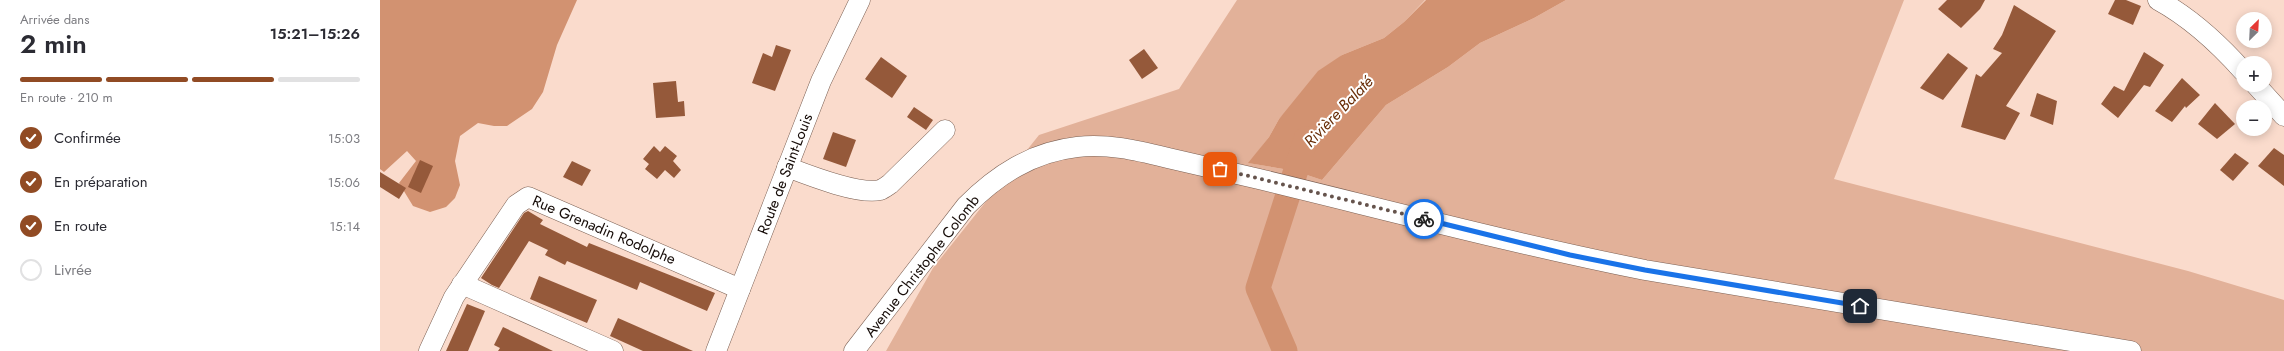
<!DOCTYPE html>
<html lang="fr">
<meta charset="utf-8">
<style>
body{margin:0;font-family:Jost,sans-serif;background:#f7f7f7;color:#2b2b33;height:100vh;display:flex;flex-direction:column;font-size:15px;white-space:nowrap}
*{box-sizing:border-box;margin:0}
p{font-size:13px;color:#7c7c81}
.icon{flex:none;width:22px;height:22px;fill:none;stroke:currentColor;stroke-width:2;stroke-linecap:round;stroke-linejoin:round}
.map{position:relative;flex:1;overflow:hidden}
.side{display:flex;flex-direction:column;background:#fff;width:380px}
.side>*{flex:none}
.needle{width:26px;rotate:24deg}
.controls{position:absolute;left:1856px;top:12px;display:grid;gap:8px}
.controls a{display:grid;place-items:center;width:36px;height:36px;border-radius:50%;background:#fff;box-shadow:0 2px 10px #0003;font-size:20px}
.pin{position:absolute;display:grid;place-items:center;width:34px;height:34px;color:#fff;margin:-17px;border-radius:8px;box-shadow:0 2px 6px #0006}
.courier{position:absolute;display:grid;place-items:center;width:40px;height:40px;margin:-20px;border:3px solid #1a73e8;border-radius:50%;background:#fff;color:#222;box-shadow:0 1px 5px #0007}
.overview em{font-style:normal;font-weight:600}
.overview div{display:flex;flex-direction:column-reverse}
.overview{display:flex;align-items:center;justify-content:space-between;height:68px;padding:0 20px}
h1{font-size:26px;font-weight:600;line-height:30px}
.bar{display:grid;grid-template-columns:repeat(4,1fr);gap:6px 4px;align-content:center;height:48px;padding:0 20px}
.bar i{height:5px;border-radius:3px;background:#e1e1e2}
.bar .selected{background:#914b24}
.bar p{grid-column:span 4}
ol{padding:0 20px;list-style:none}
li{display:flex;align-items:center;gap:12px;height:44px}
li p{margin-inline-start:auto}
li .icon{padding:4px;border-radius:50%;background:#914b24;color:#fff;stroke-width:4}
li:last-child{color:#7c7c81}
li i{width:22px;height:22px;border:2px solid #e1e1e2;border-radius:50%}
main{display:flex;flex:1;min-height:0}
.map>svg:first-child{display:block}
</style>
<main>
<section class="side">
<div class="overview"><div><h1>2 min</h1><p>Arrivée dans</p></div><em>15:21–15:26</em></div>
<div class="bar"><i class="selected"></i><i class="selected"></i><i class="selected"></i><i></i><p>En route · 210 m</p></div>
<ol>
<li><svg class="icon" aria-label="check" viewBox="0 0 24 24"><path d="M5 12l5 5 9-10"/></svg>Confirmée<p>15:03</p></li>
<li><svg class="icon" aria-label="check" viewBox="0 0 24 24"><path d="M5 12l5 5 9-10"/></svg>En préparation<p>15:06</p></li>
<li><svg class="icon" aria-label="check" viewBox="0 0 24 24"><path d="M5 12l5 5 9-10"/></svg>En route<p>15:14</p></li>
<li><i></i>Livrée</li>
</ol>
</section>
<div class="map">
<svg width="1904" height="351" viewBox="0 0 1904 351">
<rect width="100%" height="100%" fill="#fadbcc"/>
<polygon fill="#e2b199" points="857,0 1045,0 1024,22 1004,38 962,55 899,119 889,137 869,163 915,171 942,180 1006,105 1068,67 1100,43 1154,18 1186,0 1524,0 1454,179 1808,271 1904,300 1904,351 506,351 553,268 659,135 799,89"/>
<g fill="#d29271">
<polygon points="0,0 197,0 177,45 163,92 152,109 127,126 114,126 98,123 80,136 75,161 80,185 75,198 66,207 50,212 33,206 19,183 36,161 27,151 4,172 0,169"/>
<polygon points="1046,0 1186,0 1154,18 1100,43 1068,67 1006,105 942,180 915,171 868,163 889,137 899,119 938,71 962,55 1004,38 1024,22"/>
</g>
<g fill="none" stroke-linecap="round" stroke-linejoin="round">
<polyline stroke="#d29271" stroke-width="25" points="905,351 878,288 926,139"/>
</g>
<g fill="#95593a">
<polygon points="1567,0 1605,0 1600,9 1581,28 1558,9"/>
<polygon points="1735,0 1746,0 1761,6 1753,25 1728,14"/>
<polygon points="1634,5 1676,31 1626,106 1640,113 1625,140 1581,127 1596,74 1601,77 1622,53 1613,49 1622,35"/>
<polygon points="396,45 411,50 395,91 372,83 383,53 392,57"/>
<polygon points="764,49 778,68 762,79 749,60"/>
<polygon points="1764,52 1784,65 1770,87 1764,85 1738,118 1721,104 1734,86 1744,91"/>
<polygon points="1568,53 1588,68 1563,100 1540,88"/>
<polygon points="501,57 527,76 512,98 485,79"/>
<polygon points="1802,78 1820,95 1806,108 1805,106 1792,122 1775,111"/>
<polygon points="296,81 298,102 304,101 305,116 276,118 273,83"/>
<polygon points="1657,93 1677,101 1673,125 1650,116"/>
<polygon points="1835,103 1855,124 1837,139 1818,124"/>
<polygon points="534,107 553,120 546,130 527,117"/>
<polygon points="453,132 476,140 466,167 443,159"/>
<polygon points="274,146 280,152 285,146 297,156 293,161 301,170 294,178 285,170 277,179 265,169 269,164 263,159"/>
<polygon points="1894,148 1904,155 1904,186 1878,166"/>
<polygon points="1855,153 1869,163 1853,181 1840,170"/>
<polygon points="40,160 53,166 41,193 28,187"/>
<polygon points="192,161 211,170 202,186 183,177"/>
<polygon points="0,172 26,188 19,199 0,187"/>
<polygon points="148,211 163,220 160,224 207,247 209,243 335,293 327,311 260,282 257,290 187,261 185,265 165,255 168,250 149,241 119,288 112,285 101,278 144,213"/>
<polygon points="159,276 217,300 207,323 150,299"/>
<polygon points="87,304 105,311 88,351 66,351"/>
<polygon points="238,318 313,351 263,351 230,336"/>
<polygon points="123,327 173,351 118,351 120,348 114,345"/>
</g>
<g fill="none" stroke-linecap="round" stroke-linejoin="round">
<g stroke="#7c6154" stroke-width="21">
<g id="minor">
<path d="M1778 0C1811 18 1838 43 1863 71"/>
<polyline points="1876,85 1904,116"/>
<path d="M407 167C428 175 478 195 500 190 503 189 507 186 510 184L565 130"/>
<polyline points="82,284 233,351"/>
<polyline points="49,351 74,297 136,205 148,197 360,289"/>
<polyline points="336,351 441,81 480,0"/>
<path d="M474 351 586 206C617 175 652 152 697 147 727 143 759 151 788 158 819 165 849 172 879 179 1007 210 1135 244 1265 270L1751 351"/>
</g>
</g>
<use href="#minor" stroke="#fff" stroke-width="20"/>
</g>
<g fill="none" stroke-linecap="round" stroke-linejoin="round">
<polyline stroke="#66544d" stroke-width="4" stroke-dasharray="0 7.2" points="840,169 1044,219"/>
<polyline stroke="#1a73e8" stroke-width="5" points="1044,219 1190,255 1265,270 1480,306"/>
</g>
<g text-anchor="middle" stroke-width="4" stroke-linejoin="round" paint-order="stroke">
<g font-size="15" fill="#160c08" stroke="#fff">
<text transform="translate(405 174) rotate(-69)" y="5">Route de Saint-Louis</text>
<text transform="translate(224 230) rotate(23)" y="5">Rue Grenadin Rodolphe</text>
<text transform="translate(542 266) rotate(-52)" y="5">Avenue Christophe Colomb</text>
</g>
<g font-size="16" font-style="italic" fill="#692e08" stroke="#fff">
<text transform="translate(958 111) rotate(-46)" y="6">Rivière Balaté</text>
</g>
</g>
</svg>
<div class="controls">
<a><svg class="needle" viewBox="-14 -14 28 28"><path d="M0-13l5 13h-10z" fill="#e53935"/><path d="M0 13l5-13h-10z" fill="#7c7c81"/></svg></a>
<a>+</a>
<a>−</a>
</div>
<div class="pin" style="left:840px;top:169px;background:#ea580c"><svg class="icon" aria-label="bag" viewBox="0 0 24 24"><path d="M5 8h14l-1 12H6zM9 8a3 3 0 0 1 6 0"/></svg></div>
<div class="pin" style="left:1480px;top:306px;background:#1f2937"><svg class="icon" aria-label="home" viewBox="0 0 24 24"><path d="M3 11l9-7 9 7M6 9v11h12V9"/></svg></div>
<div class="courier" style="left:1044px;top:219px"><svg class="icon" aria-label="bike" viewBox="0 0 24 24"><circle cx="6" cy="16" r="4"/><circle cx="18" cy="16" r="4"/><path d="M6 16l4-8h5l3 8M10 8l3 8H6M13 5h3"/></svg></div>
</div>
</main>
